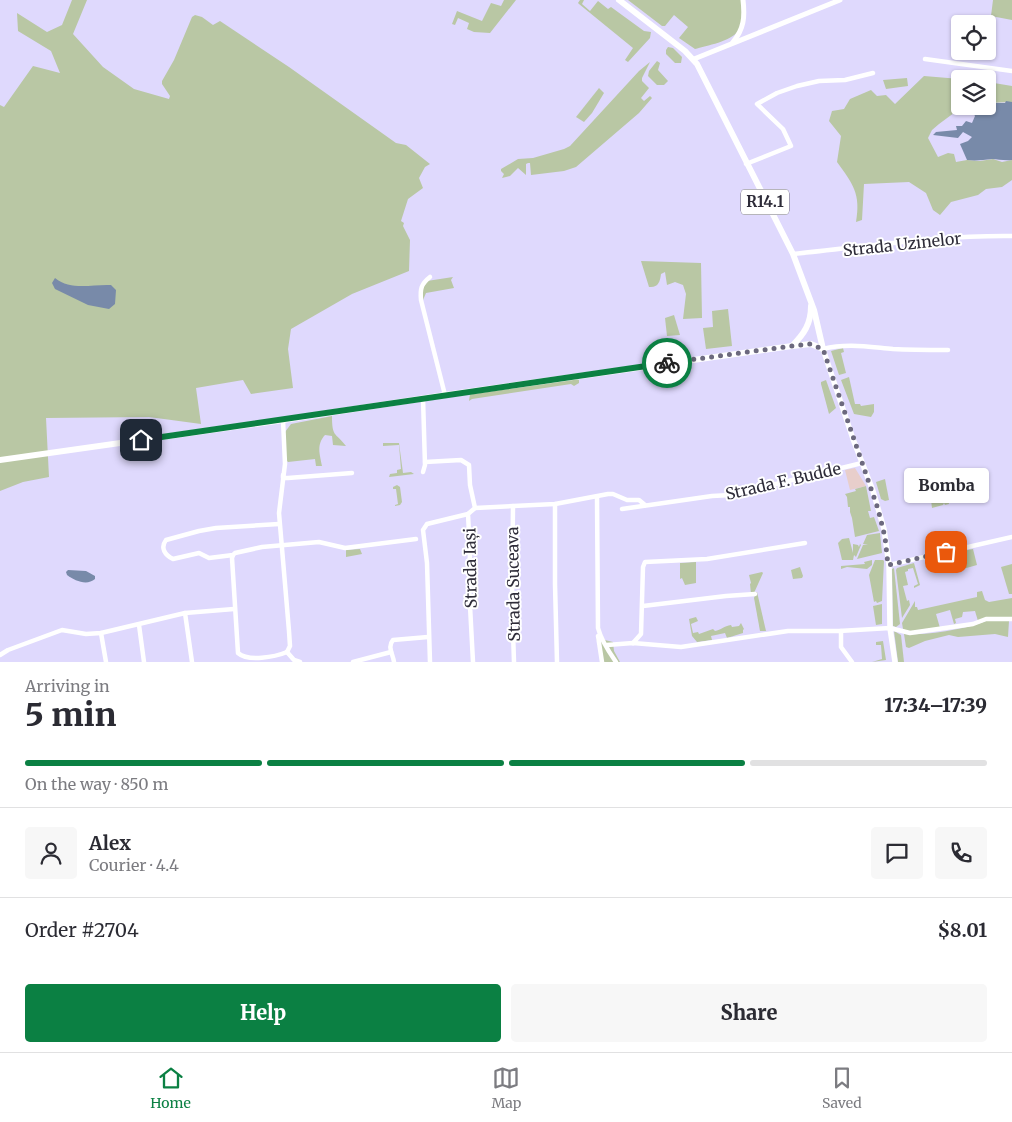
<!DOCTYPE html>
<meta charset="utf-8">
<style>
body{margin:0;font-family:Merriweather,serif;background:#f7f7f7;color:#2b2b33;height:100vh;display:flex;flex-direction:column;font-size:19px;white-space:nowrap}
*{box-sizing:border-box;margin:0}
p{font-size:16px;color:#7c7c81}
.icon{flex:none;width:28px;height:28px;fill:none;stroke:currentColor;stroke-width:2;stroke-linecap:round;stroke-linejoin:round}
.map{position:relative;height:662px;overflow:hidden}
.side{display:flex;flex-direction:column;background:#fff;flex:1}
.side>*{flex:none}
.buttons{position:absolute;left:951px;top:15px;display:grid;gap:10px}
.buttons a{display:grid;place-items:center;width:45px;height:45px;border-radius:5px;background:#fff;box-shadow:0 1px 4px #0004;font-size:25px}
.pin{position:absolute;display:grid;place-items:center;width:42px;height:42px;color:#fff;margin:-21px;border-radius:10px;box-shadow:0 2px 8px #0006}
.courier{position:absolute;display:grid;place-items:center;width:50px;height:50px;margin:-25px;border:4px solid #0b8043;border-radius:50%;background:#fff;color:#222;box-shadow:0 1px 6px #0007}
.bubble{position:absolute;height:35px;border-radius:5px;background:#fff;box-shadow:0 1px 4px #0004;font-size:16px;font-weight:800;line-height:35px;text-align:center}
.summary em{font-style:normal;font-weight:800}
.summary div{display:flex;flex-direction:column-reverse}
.summary{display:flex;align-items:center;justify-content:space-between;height:85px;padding:0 25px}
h1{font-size:32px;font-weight:800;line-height:38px}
.bar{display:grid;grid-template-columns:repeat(4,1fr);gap:8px 5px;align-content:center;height:60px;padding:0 25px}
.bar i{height:6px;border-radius:4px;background:#e1e1e2}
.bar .active{background:#0b8043}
.bar p{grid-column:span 4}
.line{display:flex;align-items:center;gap:12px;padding:0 25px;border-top:1px solid #e1e1e2}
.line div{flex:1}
.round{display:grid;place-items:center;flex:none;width:52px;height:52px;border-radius:5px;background:#f7f7f7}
.primary-button{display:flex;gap:10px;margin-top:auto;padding:10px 25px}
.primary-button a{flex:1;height:58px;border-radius:5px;background:#0b8043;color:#fff;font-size:20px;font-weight:800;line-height:58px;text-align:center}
.primary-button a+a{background:#f7f7f7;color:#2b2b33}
.tab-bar{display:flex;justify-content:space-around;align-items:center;height:70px;border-top:1px solid #e1e1e2;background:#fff;font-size:14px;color:#7c7c81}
.tab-bar a{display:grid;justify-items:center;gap:2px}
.tab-bar .active{color:#0b8043}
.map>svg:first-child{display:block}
</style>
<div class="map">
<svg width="1012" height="662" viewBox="0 0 1012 662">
<rect width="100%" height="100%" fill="#dfd9fd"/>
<polygon fill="#e8cecb" points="855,468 866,486 850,490 845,470"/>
<g fill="#b9c7a4">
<polygon points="72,0 87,0 73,34 103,67 134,89 169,99 170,96 162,84 162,81 174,60 192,17 195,15 202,17 213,25 220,21 289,67 396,143 406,145 430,164 425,167 419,178 423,188 408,199 401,221 404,223 403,226 410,240 409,271 352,294 291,329 288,349 293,388 251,394 243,380 196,388 201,424 149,417 46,418 49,477 23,482 0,491 0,105 4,107 33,66 60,73 51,51 18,31 17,13 47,32 62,25"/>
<polygon points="504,0 516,0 490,33 474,32 467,29 469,23 458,18 455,25 452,24 457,11 482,21 491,3 501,6"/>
<polygon points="580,0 584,0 582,4 590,11 598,1 608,9 611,7 644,31 651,32 650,38 628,62 625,60 633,48 579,4 578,3"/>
<path d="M628 0H742C742 9 744 23 738 31 732 41 706 46 695 49L679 38 688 27 674 15 665 26H662Z"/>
<polygon points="993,0 1012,0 1012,20 991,16"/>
<polygon points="668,47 673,48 682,57 681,63 675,63 666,54 666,50"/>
<polygon points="657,61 660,63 658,70 668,81 664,85 657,85 648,76 649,71"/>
<polygon points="650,62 642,78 642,81 649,88 641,98 644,101 650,96 652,98 639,113 576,167 564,171 531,175 530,163 528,163 526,164 526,175 518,168 510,176 502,178 504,174 501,171 501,169 518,159 533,158 564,149 570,146 639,71"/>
<path d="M924 76 960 79V106H977L971 109 962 107 939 124 932 130 928 138 938 157 948 153 954 154 956 162 967 160 980 161 993 159 1002 162 1012 160V180L1002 187 986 189 978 195 951 202 940 215 933 210 926 193 909 182 864 184 862 220 856 222C861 194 853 184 837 162L841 136 829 121 832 111 844 109 850 99 871 90 877 96 886 95 895 104Z"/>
<polygon points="907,78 908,86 886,89 883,80"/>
<polygon points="988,82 1012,86 1012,102 988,103"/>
<polygon points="599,88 604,93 592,113 584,122 576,117"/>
<path d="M641 261 701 263 702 318 683 319 686 294 683 285 675 282 667 285 665 272 661 274C660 282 658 288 649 287Z"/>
<polygon points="453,277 451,280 454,288 426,293 423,300 422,290 427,281"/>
<polygon points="728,309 732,346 706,349 703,328 713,327 712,311"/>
<polygon points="674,315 680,335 667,336 665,318"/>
<polygon points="843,348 844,352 841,353 846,373 839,375 831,351"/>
<polygon points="849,377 855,404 860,404 861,406 874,404 874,412 871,417 854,414 841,380"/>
<polygon points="577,379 579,380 579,383 574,386 571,384 472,399 469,401 470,394"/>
<polygon points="826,380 836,408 829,414 821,384 821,382"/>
<path d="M332 416C332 437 335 432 346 446L333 445 332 436 325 435C316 445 320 454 322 466H316L315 459 288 462 286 460 285 432 291 424Z"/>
<polygon points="383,443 399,443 403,473 411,472 414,474 389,477 390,474 397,473 397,470 401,469 399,445 383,446"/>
<polygon points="885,479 889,500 885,501 881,499 876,482"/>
<polygon points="397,485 400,487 402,502 400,505 395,506 395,505 398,504 396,489 393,489 393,487"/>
<polygon points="866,486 871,511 868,511 870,518 874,517 879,531 855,537 852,518 850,512 850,507 848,507 847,497 845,494 856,491 855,489"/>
<polygon points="947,496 949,504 945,505 944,503 943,505 932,508 931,500"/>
<polygon points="880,533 882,553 857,559 863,545 868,544 863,544 867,535"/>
<polygon points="849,538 853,553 853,544 858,545 859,547 860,544 861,545 856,557 854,555 853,560 842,560 838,543 842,539"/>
<polygon points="360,549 362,554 346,557 346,550"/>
<polygon points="973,549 977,565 956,571 951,557 958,552"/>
<polygon points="872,560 872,565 867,569 847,567 841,569 841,566 865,564 864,562"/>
<polygon points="875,560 883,560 884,561 882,601 877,603 876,601 874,602 869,575"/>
<polygon points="696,562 696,583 685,585 682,578 680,579 680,563"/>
<polygon points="914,563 920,585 914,588 914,586 918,584 913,568 908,569 908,571 905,572 908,585 903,586 907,601 909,600 910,605 902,618 896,570 897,568"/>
<polygon points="1012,564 1012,594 1009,594 1001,567"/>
<polygon points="800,567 803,576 802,578 793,579 791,570"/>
<polygon points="894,568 900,624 896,627 893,626 892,569"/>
<polygon points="762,572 763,573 754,593 751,594 750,584 751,583 749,575"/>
<polygon points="982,591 985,600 989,602 1012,598 1012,617 978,621 975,611 963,612 962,617 955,619 956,623 954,624 950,610 936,614 940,628 909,632 903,629 902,623 915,601 915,607 917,607 918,610 977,597 977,592"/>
<polygon points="756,592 757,592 766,631 760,631 754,598"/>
<polygon points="882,604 882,624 876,625 873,606"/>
<path d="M696 617 698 621 691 624 693 633 698 632 699 634 713 629 715 631C721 630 724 626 731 625L732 627 739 626 741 623 744 629 743 630V633L727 638 725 633 711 636 712 640 697 642 692 636 689 619Z"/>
<path d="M986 621H1009L1008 637 995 634 958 637 949 635 925 641 909 648 906 647 904 634C923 636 968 629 986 621Z"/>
<polygon points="894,631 901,635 904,662 898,662"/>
<polygon points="602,635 605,640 613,642 614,651 620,662 601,662 596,636"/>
<polygon points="883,641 886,660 872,662 882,659 881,645 876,645 876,642"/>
</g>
<g fill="#788aa9">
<path d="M1006 101 1012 102V160C1004 161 998 159 992 159 983 160 976 161 967 160L960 144 968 141 972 137 963 132 958 138 933 135 936 132 957 130 956 126H962L966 121 972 123 975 116 971 109 977 106H988V103H1005Z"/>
<path d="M55 278C71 291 92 284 111 285L116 290 115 304 109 309 88 305 55 289 52 283Z"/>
<path d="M68 570 86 571 95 576V579C87 586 75 581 67 575L66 572Z"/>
</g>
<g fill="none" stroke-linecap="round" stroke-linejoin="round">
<g stroke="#fff" stroke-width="4.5">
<polyline points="925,59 1012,71"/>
<polyline points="746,164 791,146 783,129 757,104 777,93 797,86 819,81 845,80 873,73"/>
<path d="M793 254C865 247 939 235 1012 236"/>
<path d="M430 277C421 284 420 289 421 300L445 395"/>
<path d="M823 349C847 343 869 347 893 349 911 350 930 350 948 350"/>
<polyline points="283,420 285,464 279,513 289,631 290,646 287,652"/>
<polyline points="425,462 461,460 469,465 470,485 475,508 468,514 470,552 469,587 473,662"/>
<polyline points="423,472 425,465 423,398"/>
<polyline points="283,475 283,478 288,478 352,473"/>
<path d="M597 497 598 628C601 640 609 652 616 662"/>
<polyline points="555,504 555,584 557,662"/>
<polyline points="513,506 512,600 514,662"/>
<polyline points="475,508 555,504 608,494 613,494 627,500 639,500 645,505"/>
<polyline points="622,509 712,496 731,495 862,463"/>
<path d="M279 524 216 528 199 531 166 540C160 548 165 555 173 559L199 553 209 558 233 555 235 553 262 547 319 542 345 548 416 539"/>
<path d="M233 555 232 558 238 653C248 662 275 657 287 652"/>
<polyline points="889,565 1012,537"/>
<polyline points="643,606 726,596 755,594"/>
<polyline points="185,613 192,662"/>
<polyline points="139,625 144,662"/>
<polyline points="841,631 841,647 852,662"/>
<polyline points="101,633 106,662"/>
<polyline points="598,636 602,662"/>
<polyline points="633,643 641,634 643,567 645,562 707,559 805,543"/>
<polyline points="607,645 633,643 681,647 788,631 839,631 890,628 910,633 973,624 986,619 1012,619"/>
<polyline points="287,652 294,660 300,662"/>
<polyline points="0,655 8,650 62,630 86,634 101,633 185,613 234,609"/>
<polyline points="353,662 391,652"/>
<path d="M394 662C393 654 387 647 393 640L428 637"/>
<polyline points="430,662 427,563 423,530 427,524 431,523 468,514"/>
</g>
<g stroke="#fff" stroke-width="5">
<path d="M733 42C744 29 745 17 743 0"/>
<polyline points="694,59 840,0"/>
</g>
<polyline stroke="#fff" stroke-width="5.5" points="823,349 853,439 873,491 884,529 889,565 890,628 895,662"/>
<g stroke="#fff" stroke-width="6">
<polyline points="619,0 685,51 697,64 793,254 814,310 823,349"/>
<path d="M792 346C804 334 811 324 811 306"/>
<polyline points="0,460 283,420 445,395 792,346 811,344 823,349"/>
</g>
</g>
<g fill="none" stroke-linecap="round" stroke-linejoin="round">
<polyline stroke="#6c697e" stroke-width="5" stroke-dasharray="0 9" points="667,363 792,346 810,344 823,349 878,509 885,537 888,565 946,552"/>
<polyline stroke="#0b8043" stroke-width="6" points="141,440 667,363"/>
</g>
<g text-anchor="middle" stroke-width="4" stroke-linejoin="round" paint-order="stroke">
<rect fill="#fff" stroke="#6d6b74" stroke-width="1" x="741" y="189.5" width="48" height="25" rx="4"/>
<g font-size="15" font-weight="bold" fill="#2e2c39">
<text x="765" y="207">R14.1</text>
</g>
<g font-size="16" fill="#2e2c39" stroke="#fff">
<text transform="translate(902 244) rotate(-6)" y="6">Strada Uzinelor</text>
<text transform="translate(783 481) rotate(-13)" y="6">Strada F. Budde</text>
<text transform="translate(470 568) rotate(-91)" y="6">Strada Iași</text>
<text transform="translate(513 584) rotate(-91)" y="6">Strada Suceava</text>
</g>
</g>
</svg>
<div class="buttons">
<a><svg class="icon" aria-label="locate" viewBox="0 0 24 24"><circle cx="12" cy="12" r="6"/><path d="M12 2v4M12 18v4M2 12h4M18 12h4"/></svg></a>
<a><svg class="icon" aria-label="layers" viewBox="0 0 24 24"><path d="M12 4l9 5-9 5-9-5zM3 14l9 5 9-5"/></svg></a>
</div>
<div class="pin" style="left:946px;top:552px;background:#ea580c"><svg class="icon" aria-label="bag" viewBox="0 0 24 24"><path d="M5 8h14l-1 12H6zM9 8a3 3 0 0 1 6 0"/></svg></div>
<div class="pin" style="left:141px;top:440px;background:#1f2937"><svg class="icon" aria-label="home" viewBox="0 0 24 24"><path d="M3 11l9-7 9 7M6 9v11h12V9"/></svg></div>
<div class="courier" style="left:667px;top:363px"><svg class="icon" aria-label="bike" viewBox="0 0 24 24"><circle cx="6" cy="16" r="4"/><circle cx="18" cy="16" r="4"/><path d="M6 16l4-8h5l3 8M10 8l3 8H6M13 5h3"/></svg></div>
<div class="bubble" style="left:904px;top:468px;width:85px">Bomba</div>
</div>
<section class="side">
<div class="summary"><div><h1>5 min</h1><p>Arriving in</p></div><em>17:34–17:39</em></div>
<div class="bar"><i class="active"></i><i class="active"></i><i class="active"></i><i></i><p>On the way · 850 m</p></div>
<div class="line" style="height:90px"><a class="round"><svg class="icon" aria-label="person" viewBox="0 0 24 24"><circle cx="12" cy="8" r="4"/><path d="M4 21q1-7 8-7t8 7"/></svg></a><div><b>Alex</b><p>Courier · 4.4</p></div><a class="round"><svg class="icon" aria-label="chat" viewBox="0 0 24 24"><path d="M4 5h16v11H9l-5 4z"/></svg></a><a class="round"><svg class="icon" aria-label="phone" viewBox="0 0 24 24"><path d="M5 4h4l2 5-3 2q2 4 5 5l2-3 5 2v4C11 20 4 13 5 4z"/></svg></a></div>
<div class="line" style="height:65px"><div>Order #2704</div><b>$8.01</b></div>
<div class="primary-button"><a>Help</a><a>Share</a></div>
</section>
<nav class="tab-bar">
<a class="active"><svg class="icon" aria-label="home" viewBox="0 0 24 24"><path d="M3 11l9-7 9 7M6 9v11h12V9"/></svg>Home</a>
<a><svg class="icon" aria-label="map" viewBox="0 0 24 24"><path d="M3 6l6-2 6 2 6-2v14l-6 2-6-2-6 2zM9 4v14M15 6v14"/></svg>Map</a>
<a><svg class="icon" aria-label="saved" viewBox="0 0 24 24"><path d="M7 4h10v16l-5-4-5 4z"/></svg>Saved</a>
</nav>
